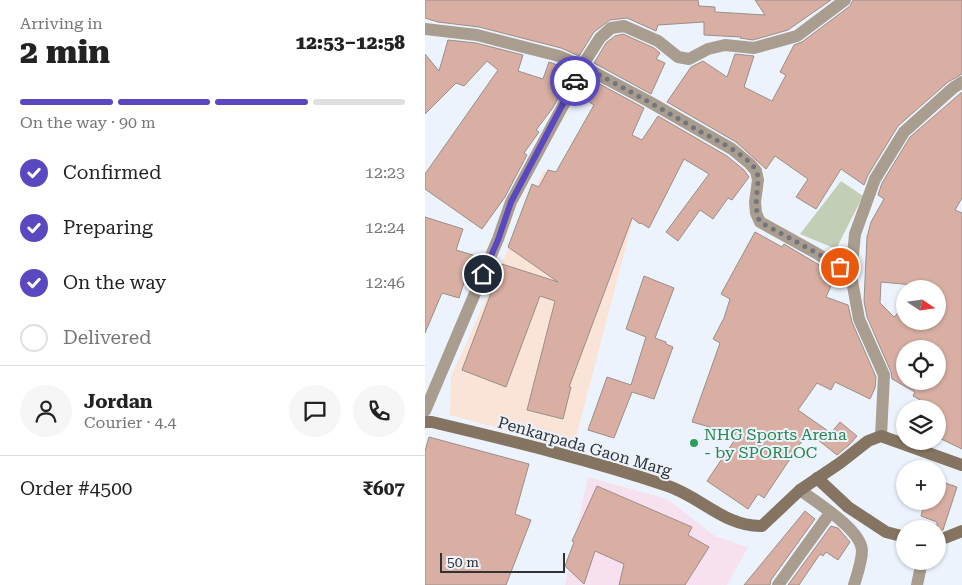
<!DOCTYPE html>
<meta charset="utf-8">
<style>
body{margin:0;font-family:"Roboto Serif",serif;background:#f6f6f6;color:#222;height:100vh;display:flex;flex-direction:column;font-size:19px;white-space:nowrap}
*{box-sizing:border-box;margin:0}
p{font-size:16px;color:#767676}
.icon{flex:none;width:28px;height:28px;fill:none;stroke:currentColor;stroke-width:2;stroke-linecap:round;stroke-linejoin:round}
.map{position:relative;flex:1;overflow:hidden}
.details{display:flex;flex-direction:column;background:#fff;width:425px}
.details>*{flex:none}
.needle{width:32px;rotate:103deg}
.fabs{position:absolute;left:471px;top:280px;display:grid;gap:10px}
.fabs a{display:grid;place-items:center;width:50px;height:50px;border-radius:50%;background:#fff;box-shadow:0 1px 4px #0004;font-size:25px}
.scale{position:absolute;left:15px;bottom:12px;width:125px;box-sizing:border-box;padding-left:5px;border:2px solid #303236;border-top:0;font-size:14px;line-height:18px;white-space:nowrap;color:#303236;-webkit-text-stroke:4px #edf3fd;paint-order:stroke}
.pin{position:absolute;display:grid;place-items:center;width:42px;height:42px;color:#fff;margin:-21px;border:2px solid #fff;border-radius:50%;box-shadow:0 1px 5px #0007}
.courier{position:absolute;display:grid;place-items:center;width:50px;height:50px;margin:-25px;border:4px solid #5a48c0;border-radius:50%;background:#fff;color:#222;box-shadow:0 1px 6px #0007}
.overview em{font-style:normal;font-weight:800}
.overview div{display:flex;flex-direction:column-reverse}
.overview{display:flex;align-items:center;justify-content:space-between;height:85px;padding:0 20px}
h1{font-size:32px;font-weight:800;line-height:38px}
.bar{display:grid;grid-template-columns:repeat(4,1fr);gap:8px 5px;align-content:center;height:60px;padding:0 20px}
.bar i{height:6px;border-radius:4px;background:#e0e0e0}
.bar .active{background:#5a48c0}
.bar p{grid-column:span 4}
.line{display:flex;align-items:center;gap:12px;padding:0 20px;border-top:1px solid #e0e0e0}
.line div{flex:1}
.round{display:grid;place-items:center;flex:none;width:52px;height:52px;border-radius:26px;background:#f6f6f6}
ol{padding:0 20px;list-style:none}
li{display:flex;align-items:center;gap:15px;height:55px}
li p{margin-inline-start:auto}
li .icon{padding:5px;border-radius:50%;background:#5a48c0;color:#fff;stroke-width:4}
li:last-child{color:#767676}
li i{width:28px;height:28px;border:2px solid #e0e0e0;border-radius:50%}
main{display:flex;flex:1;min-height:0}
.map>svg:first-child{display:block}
</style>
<main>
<section class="details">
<div class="overview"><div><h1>2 min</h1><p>Arriving in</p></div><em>12:53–12:58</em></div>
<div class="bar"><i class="active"></i><i class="active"></i><i class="active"></i><i></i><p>On the way · 90 m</p></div>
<ol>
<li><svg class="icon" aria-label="check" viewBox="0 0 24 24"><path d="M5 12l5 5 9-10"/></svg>Confirmed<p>12:23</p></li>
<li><svg class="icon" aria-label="check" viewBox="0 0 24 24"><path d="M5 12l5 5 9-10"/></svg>Preparing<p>12:24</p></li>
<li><svg class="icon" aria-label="check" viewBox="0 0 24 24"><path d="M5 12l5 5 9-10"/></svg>On the way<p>12:46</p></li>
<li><i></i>Delivered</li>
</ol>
<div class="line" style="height:90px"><a class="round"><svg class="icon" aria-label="person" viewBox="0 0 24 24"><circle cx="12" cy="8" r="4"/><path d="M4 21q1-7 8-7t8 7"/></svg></a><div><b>Jordan</b><p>Courier · 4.4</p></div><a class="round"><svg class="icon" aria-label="chat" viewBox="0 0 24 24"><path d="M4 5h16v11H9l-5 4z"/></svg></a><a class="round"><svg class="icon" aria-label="phone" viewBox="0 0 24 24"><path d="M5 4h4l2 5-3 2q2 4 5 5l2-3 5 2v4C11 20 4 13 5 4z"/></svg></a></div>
<div class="line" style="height:65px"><div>Order #4500</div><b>₹607</b></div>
</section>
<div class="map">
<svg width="537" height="585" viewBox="0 0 537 585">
<rect width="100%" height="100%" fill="#edf3fd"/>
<polygon fill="#f7e1ef" points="163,477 242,499 290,536 323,547 302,585 140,585"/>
<polygon fill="#fae4d7" points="118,171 211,208 148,449 25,415 26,377"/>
<polygon fill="#c3ceb7" points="416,181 438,196 411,249 375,234"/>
<g fill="#d8afa2" stroke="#9a8e8b" fill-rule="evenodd">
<polygon points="0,0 273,0 274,6 290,7 290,12 340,15 330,0 406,0 363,30 328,40 315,38 316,37 279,35 279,22 233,25 231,31 202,18 185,20 169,32 154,56 136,48 54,27 13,22 0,18"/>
<polygon points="428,0 537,0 537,74 523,82 473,126 443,175 439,185 416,169 391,209 371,197 383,179 350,156 341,169 311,142 242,102 266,67 278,61 302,77 310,54 329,56 319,87 347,101 361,75 355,72 369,45 377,42 425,6"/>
<polygon points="198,34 229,48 235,53 231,59 240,63 226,94 169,63 181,43 190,36"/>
<polygon points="23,40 51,43 98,55 93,71 118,79 124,62 143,69 134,97 127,109 111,130 114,132 99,153 102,155 80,197 57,229 0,189 0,174 73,70 62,61 39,86 31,83 0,114 0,54 14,71"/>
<polygon points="171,82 219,108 207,135 217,140 233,116 302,156 319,170 324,177 307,200 303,198 288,219 275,210 253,241 241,232 284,174 259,159 224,228 216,223 215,224 207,218 144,387 146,387 138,419 102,410 130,301 115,296 81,387 37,370 77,264 133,282 83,247 107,184 114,187 123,170 131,172 169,105 161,100"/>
<path d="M537 92V198L530 210 537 213V449L512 437V409L488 396 490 392 467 379 466 372 442 317 439 301 442 237 446 222 459 199 453 195 457 183 485 137ZM456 282 499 286 496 289H512V321H480V306L469 317 455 303ZM480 349H512V381H480Z"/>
<polygon points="0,217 38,229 31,250 48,255 34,298 17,293 0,333"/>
<polygon points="330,232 357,247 359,244 411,275 401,297 423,305 427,322 451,377 450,388 445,399 410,382 406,390 392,383 373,410 406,433 415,422 432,436 424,445 412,455 383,432 339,498 333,494 323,509 282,481 313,435 267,422 295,343 288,339 299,318 305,299 296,294"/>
<polygon points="219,276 249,288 230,338 241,342 241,344 248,347 229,399 207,392 189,438 163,430 182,377 206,385 221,337 201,329"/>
<polygon points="4,437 104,464 90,514 106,520 81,585 0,585 0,451"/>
<polygon points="512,480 532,487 518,530 512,532 512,522 496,516 500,501 512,501"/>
<polygon points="172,486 267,527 263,535 284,547 260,585 194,585 199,564 170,551 159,584 140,566 149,542 147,541"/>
<polygon points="380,511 390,519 346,580 345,585 319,585"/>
<polygon points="406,526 413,528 425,542 413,560 401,552 398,556 395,554 374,585 363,585"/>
</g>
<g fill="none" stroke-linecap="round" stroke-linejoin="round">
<g stroke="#a99d90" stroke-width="12">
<polyline points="0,29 52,35 134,56 157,66 223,101 307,149 325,164 331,171 333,180 330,202 331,213 335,222 391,253 426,275 434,319 459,375 456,436"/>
<polyline points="426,275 430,234 450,179 479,132 528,88 537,82"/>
<polyline points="0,411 73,239 86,202 147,89 157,66 175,38 186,28 199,26 233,41 253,57 264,59 283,49 300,45 329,48 372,36 420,0"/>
<path d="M375 490C391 502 437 530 437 551 437 561 432 575 429 585"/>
<polyline points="353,585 405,513"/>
<polyline points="492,585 497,561"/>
</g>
<g stroke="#857461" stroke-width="12">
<path d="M0 422H7C87 441 166 460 243 486 276 497 300 527 337 526L375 490 415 463 443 441 456 436 537 465"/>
<polyline points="392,478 423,507 461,532 480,537"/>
<polyline points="512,541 537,531"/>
</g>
</g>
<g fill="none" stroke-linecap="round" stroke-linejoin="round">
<path stroke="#72767c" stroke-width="5" stroke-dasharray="0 9" d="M150 81 157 66C197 87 236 108 274 131 290 139 322 155 331 170 337 181 326 203 335 222L392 253 415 267"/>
<polyline stroke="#5a48c0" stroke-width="6" points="58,274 73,240 86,202 150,81"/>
</g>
<circle fill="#2e9e5b" stroke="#edf3fd" stroke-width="2" cx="269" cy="443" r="5"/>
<g text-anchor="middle" stroke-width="4" stroke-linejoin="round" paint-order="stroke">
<g font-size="16" fill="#27864d" stroke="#edf3fd" text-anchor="start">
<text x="279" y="440">NHG Sports Arena<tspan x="279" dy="18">- by SPORLOC</tspan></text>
</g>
<g font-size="16" fill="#303236" stroke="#edf3fd">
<text transform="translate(160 446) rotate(16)" y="6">Penkarpada Gaon Marg</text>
</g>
</g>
</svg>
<div class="fabs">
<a><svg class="needle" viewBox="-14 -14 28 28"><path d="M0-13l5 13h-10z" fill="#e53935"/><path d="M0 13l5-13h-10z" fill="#767676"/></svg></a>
<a><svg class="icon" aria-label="locate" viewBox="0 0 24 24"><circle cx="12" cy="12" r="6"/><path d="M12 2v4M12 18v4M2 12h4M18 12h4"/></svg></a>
<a><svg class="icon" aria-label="layers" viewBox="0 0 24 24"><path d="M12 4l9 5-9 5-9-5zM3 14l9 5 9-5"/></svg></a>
<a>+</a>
<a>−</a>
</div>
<div class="scale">50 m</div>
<div class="pin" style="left:415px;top:267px;background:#ea580c"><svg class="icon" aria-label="bag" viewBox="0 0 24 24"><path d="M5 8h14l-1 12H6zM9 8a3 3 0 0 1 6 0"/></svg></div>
<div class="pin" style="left:58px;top:274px;background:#1f2937"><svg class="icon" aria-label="home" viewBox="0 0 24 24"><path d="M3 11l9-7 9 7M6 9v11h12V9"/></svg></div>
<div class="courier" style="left:150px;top:81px"><svg class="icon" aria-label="car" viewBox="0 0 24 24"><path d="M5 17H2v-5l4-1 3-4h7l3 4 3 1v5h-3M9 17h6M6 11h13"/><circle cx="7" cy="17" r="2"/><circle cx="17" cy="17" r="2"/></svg></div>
</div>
</main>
